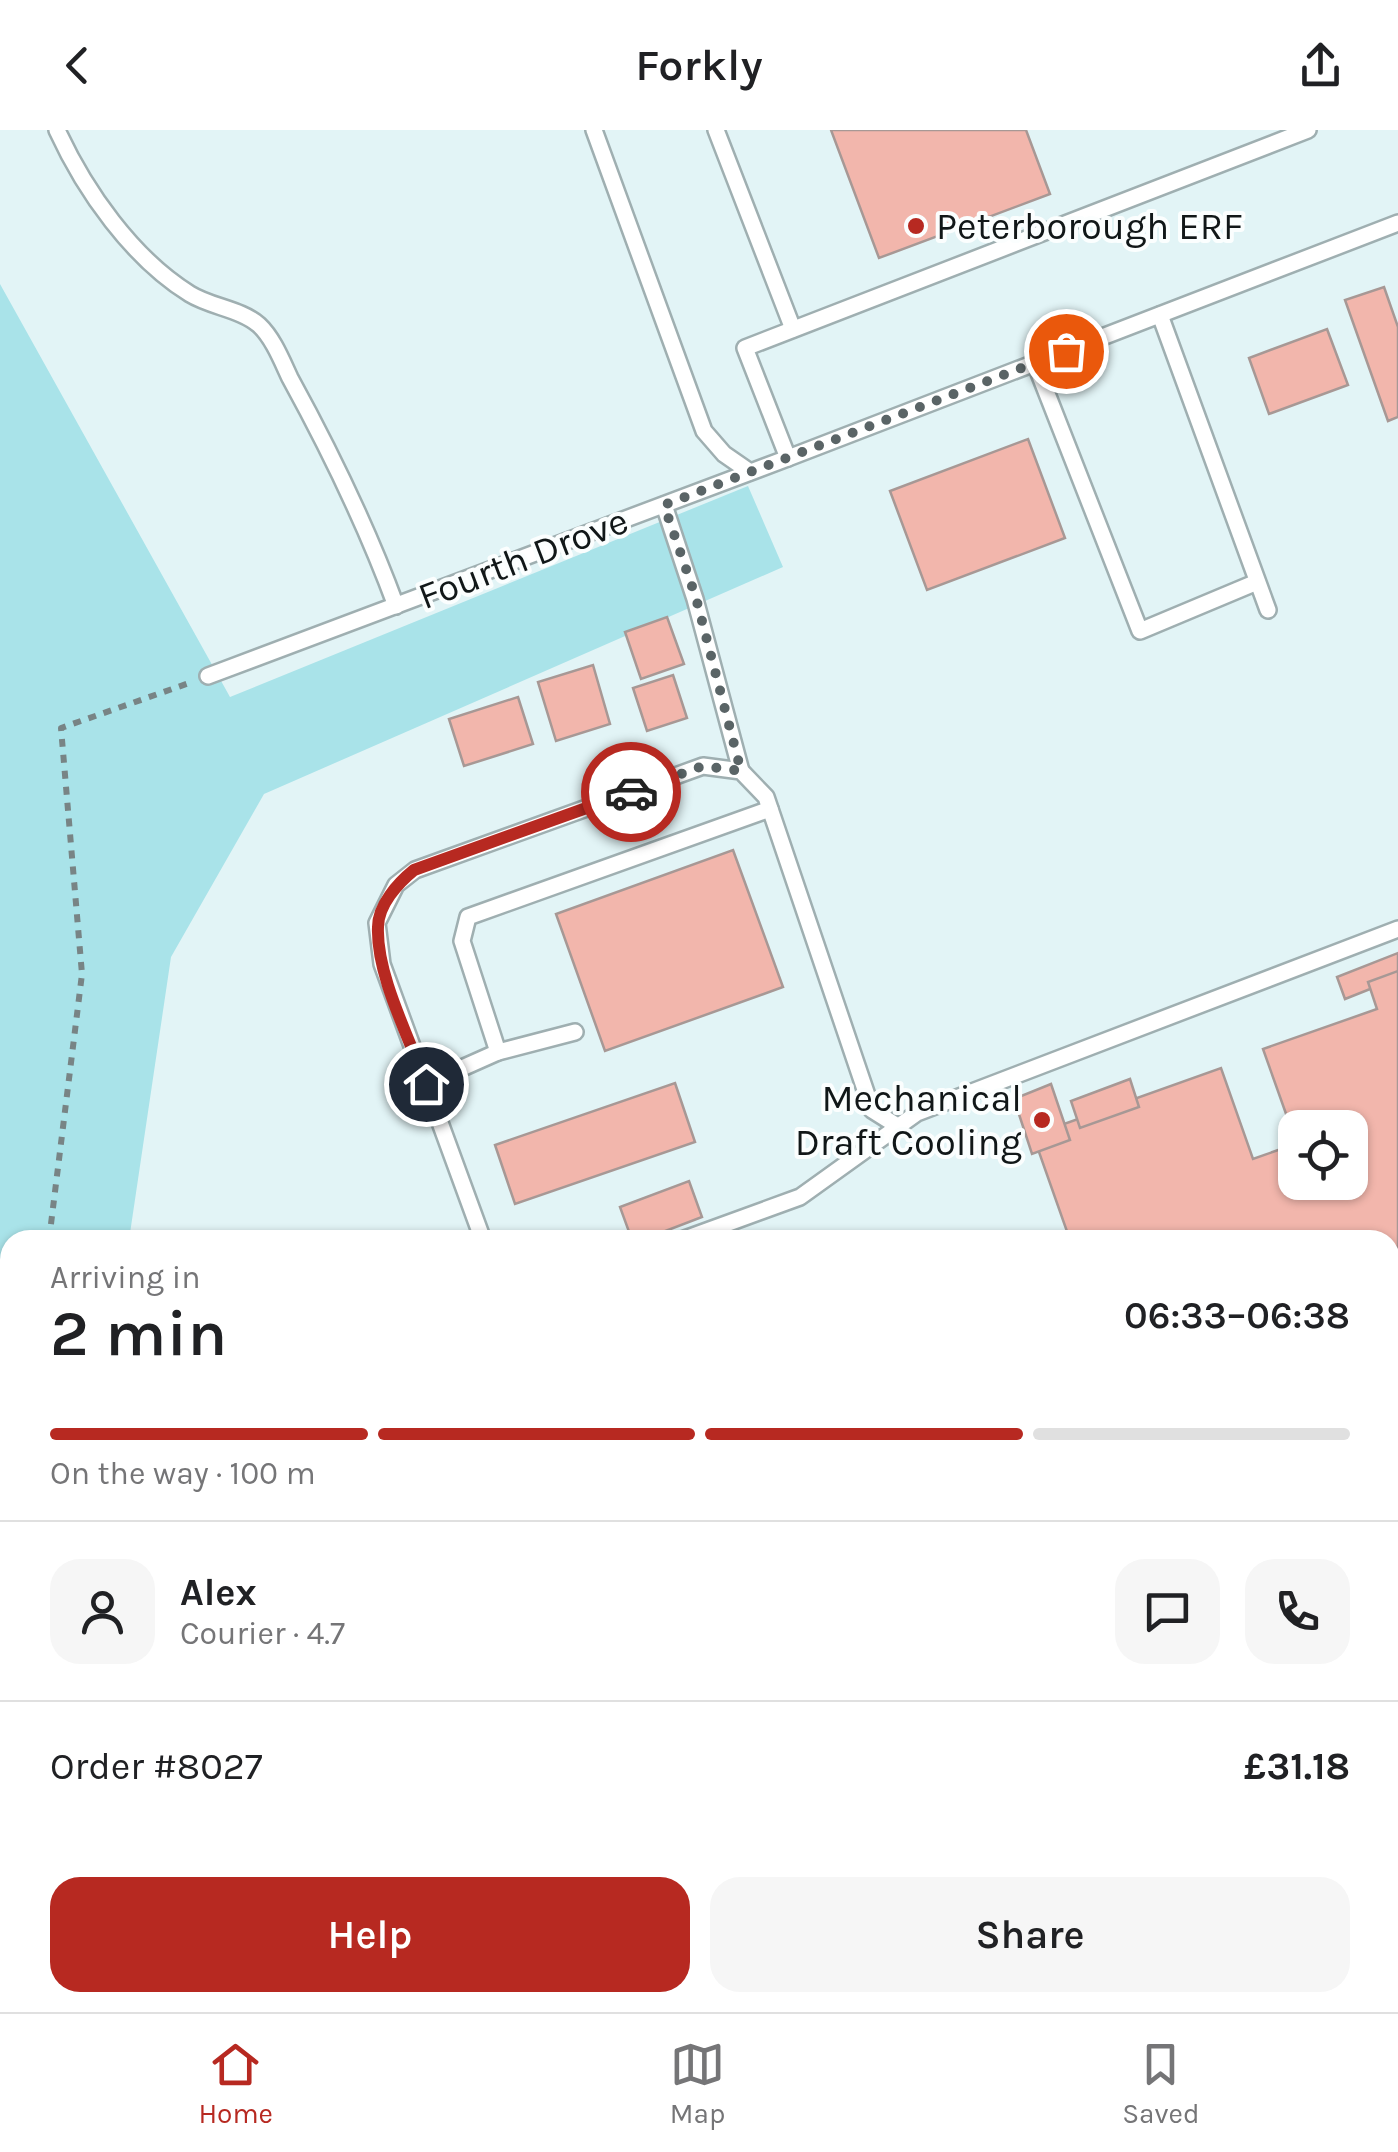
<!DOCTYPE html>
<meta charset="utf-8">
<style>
body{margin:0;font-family:Karla,sans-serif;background:#f6f6f6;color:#202124;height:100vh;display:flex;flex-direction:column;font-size:38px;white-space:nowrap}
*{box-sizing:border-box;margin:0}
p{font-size:32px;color:#757577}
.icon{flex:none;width:55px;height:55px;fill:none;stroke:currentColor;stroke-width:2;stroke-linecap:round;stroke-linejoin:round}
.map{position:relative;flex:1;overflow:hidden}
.panel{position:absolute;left:0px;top:1100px;width:1400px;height:782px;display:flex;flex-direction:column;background:#fff;border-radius:30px 30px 0 0;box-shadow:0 2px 8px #0004}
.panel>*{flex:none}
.tools{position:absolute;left:1278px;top:980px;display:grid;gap:20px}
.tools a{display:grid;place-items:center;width:90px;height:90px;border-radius:20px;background:#fff;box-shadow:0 2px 8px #0004;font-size:50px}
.pin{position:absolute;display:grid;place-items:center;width:85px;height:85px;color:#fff;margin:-42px;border:5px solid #fff;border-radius:50%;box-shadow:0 2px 10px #0007}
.courier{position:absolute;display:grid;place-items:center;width:100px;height:100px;margin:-50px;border:8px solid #b72921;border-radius:50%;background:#fff;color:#222;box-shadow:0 2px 12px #0007}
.headline em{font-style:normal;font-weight:600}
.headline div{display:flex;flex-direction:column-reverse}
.headline{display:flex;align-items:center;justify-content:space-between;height:170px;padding:0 50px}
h1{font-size:65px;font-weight:600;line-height:75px}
.bar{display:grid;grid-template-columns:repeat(4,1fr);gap:15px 10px;align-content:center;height:120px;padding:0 50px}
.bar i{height:12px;border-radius:8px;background:#e0e0e0}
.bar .on{background:#b72921}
.bar p{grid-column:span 4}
.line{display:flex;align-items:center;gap:25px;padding:0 50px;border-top:2px solid #e0e0e0}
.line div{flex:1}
.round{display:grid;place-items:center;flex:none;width:105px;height:105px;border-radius:30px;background:#f6f6f6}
.primary-button{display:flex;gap:20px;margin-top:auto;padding:20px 50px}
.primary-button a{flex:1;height:115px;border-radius:30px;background:#b72921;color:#fff;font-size:40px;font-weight:600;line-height:115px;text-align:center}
.primary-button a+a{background:#f6f6f6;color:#202124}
header{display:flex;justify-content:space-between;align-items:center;height:130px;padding:0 50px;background:#fff;font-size:45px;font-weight:600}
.menu{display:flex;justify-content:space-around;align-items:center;height:140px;border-top:2px solid #e0e0e0;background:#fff;font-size:28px;color:#757577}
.menu a{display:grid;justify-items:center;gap:5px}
.menu .on{color:#b72921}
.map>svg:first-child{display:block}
</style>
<header><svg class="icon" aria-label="back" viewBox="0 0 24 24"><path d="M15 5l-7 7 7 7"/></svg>Forkly<svg class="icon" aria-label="share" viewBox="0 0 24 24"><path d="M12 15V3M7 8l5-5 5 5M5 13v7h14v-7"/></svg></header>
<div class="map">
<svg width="1398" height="1882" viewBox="0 0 1398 1882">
<rect width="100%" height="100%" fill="#e2f4f6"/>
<g fill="#a9e3e9">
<polygon points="0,154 230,567 748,356 783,437 264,664 171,827 129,1110 10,1110 10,1662 4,1691 10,1699 10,1872 256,1873 235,1882 0,1882"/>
<polygon points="1364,1872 1367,1882 627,1882 623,1873"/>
</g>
<polygon fill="#75bcc3" points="1113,1873 1116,1882 878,1882 874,1873"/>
<g fill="#f2b6ac" stroke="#a79895" stroke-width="2.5">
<polygon points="831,0 1026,0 1050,64 879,128"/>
<polygon points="1384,157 1398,197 1398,287 1388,291 1345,170"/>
<polygon points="1327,199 1348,255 1269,284 1249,228"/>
<polygon points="1028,309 1065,408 927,460 890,361"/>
<polygon points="667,487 684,534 641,549 625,502"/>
<polygon points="593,535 610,594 556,611 538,552"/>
<polygon points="673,545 687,588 647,601 633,558"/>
<polygon points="518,567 533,614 464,636 449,589"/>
<polygon points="733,720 783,857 605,921 556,784"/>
<polygon points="1398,823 1398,848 1345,869 1337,847"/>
<polygon points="1398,841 1398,1253 1390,1230 1390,1110 1070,1110 1033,1005 1221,938 1253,1029 1295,1014 1295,1052 1350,1052 1350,998 1295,998 1295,1009 1263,919 1377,879 1368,852"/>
<polygon points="1130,949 1139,977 1080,998 1071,971"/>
<polygon points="675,953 695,1012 515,1074 495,1015"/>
<polygon points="1051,954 1070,1010 1032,1024 1014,969"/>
<polygon points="689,1051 702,1087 642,1110 632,1110 620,1077"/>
</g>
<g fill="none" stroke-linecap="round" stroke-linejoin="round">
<g stroke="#9fafb1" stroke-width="20">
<g id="lane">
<path d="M57 0C85 61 132 128 190 164 211 177 241 179 259 195 273 208 282 231 290 248 330 321 367 397 396 476"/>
<polyline points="594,0 704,301 724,324 750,342"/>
<polyline points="716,0 793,199"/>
<polyline points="1160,185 1268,480"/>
<polyline points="1035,233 1140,501 1257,452"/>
<polyline points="788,328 745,218 1308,0"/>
<polyline points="664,375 695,469 741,641"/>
<polyline points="208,546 788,328 1398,93"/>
<polyline points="498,922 462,811 468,787 770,679"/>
<polyline points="426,954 498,922 575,902"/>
<polyline points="483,1110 382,834 377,793 396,755 415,740 703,636 741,641 766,667 872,980 899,997"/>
<polyline points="682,1110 800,1067 917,983 1398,799"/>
<polyline points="1390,1365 1398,1363"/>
<polyline points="1390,1493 1398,1490"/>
<polyline points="0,1801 10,1801"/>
<polyline points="1389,1872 1393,1882"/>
</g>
</g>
<g stroke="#788485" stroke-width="6" stroke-dasharray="8 8" stroke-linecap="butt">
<polyline points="49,1110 82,844 61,598 192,552"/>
<polyline points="0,1337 10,1290"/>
</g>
<use href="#lane" stroke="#fff" stroke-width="15"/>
</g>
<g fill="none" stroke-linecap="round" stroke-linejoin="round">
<polyline stroke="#5a6466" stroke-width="10" stroke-dasharray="0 18" points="631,662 703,636 741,641 696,468 664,375 1066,221"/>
<path stroke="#b72921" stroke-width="12" d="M426 954C410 909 376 845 378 797 378 775 398 753 414 740L631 662"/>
</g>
<g fill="#b72921" stroke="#fbfefe" stroke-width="4">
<circle cx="916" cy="96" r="10"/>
<circle cx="1042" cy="990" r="10"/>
</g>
<g text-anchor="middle" stroke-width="8" stroke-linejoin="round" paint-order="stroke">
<g font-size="38" fill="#111718" stroke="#fbfefe" text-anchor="start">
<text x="936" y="109">Peterborough ERF</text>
<text x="1022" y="981" text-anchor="end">Mechanical<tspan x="1022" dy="44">Draft Cooling</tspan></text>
</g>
<g font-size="38" fill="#111718" stroke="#fbfefe">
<text transform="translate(523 428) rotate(-21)" y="13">Fourth Drove</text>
</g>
</g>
</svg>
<div class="tools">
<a><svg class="icon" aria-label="locate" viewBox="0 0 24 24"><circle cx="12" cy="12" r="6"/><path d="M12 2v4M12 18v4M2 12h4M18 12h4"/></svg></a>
</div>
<div class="pin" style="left:1066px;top:221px;background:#ea580c"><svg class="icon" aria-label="bag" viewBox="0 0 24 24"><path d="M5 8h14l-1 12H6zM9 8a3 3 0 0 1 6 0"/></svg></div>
<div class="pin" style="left:426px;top:954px;background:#1f2937"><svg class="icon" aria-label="home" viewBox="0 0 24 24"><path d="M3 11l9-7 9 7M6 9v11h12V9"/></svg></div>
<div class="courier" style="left:631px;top:662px"><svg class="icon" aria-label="car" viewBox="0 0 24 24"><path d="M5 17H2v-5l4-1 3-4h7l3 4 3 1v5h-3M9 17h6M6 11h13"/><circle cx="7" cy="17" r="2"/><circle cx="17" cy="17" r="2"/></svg></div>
<section class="panel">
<div class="headline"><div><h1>2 min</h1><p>Arriving in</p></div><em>06:33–06:38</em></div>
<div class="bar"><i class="on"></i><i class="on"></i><i class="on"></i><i></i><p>On the way · 100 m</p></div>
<div class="line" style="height:180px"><a class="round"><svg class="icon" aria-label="person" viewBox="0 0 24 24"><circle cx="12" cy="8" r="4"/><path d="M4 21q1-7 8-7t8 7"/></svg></a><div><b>Alex</b><p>Courier · 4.7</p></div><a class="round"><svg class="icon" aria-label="chat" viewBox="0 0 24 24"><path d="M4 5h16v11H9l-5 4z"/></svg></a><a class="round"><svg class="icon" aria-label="phone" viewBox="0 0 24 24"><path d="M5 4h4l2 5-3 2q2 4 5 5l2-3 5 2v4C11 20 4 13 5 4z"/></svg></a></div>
<div class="line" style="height:130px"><div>Order #8027</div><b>£31.18</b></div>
<div class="primary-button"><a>Help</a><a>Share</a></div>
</section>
</div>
<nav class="menu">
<a class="on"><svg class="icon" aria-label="home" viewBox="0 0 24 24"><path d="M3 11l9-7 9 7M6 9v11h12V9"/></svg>Home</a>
<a><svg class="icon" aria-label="map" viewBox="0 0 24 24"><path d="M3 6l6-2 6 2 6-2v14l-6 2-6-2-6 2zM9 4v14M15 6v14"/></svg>Map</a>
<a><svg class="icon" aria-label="saved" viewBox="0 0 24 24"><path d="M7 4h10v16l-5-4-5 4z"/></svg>Saved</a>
</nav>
